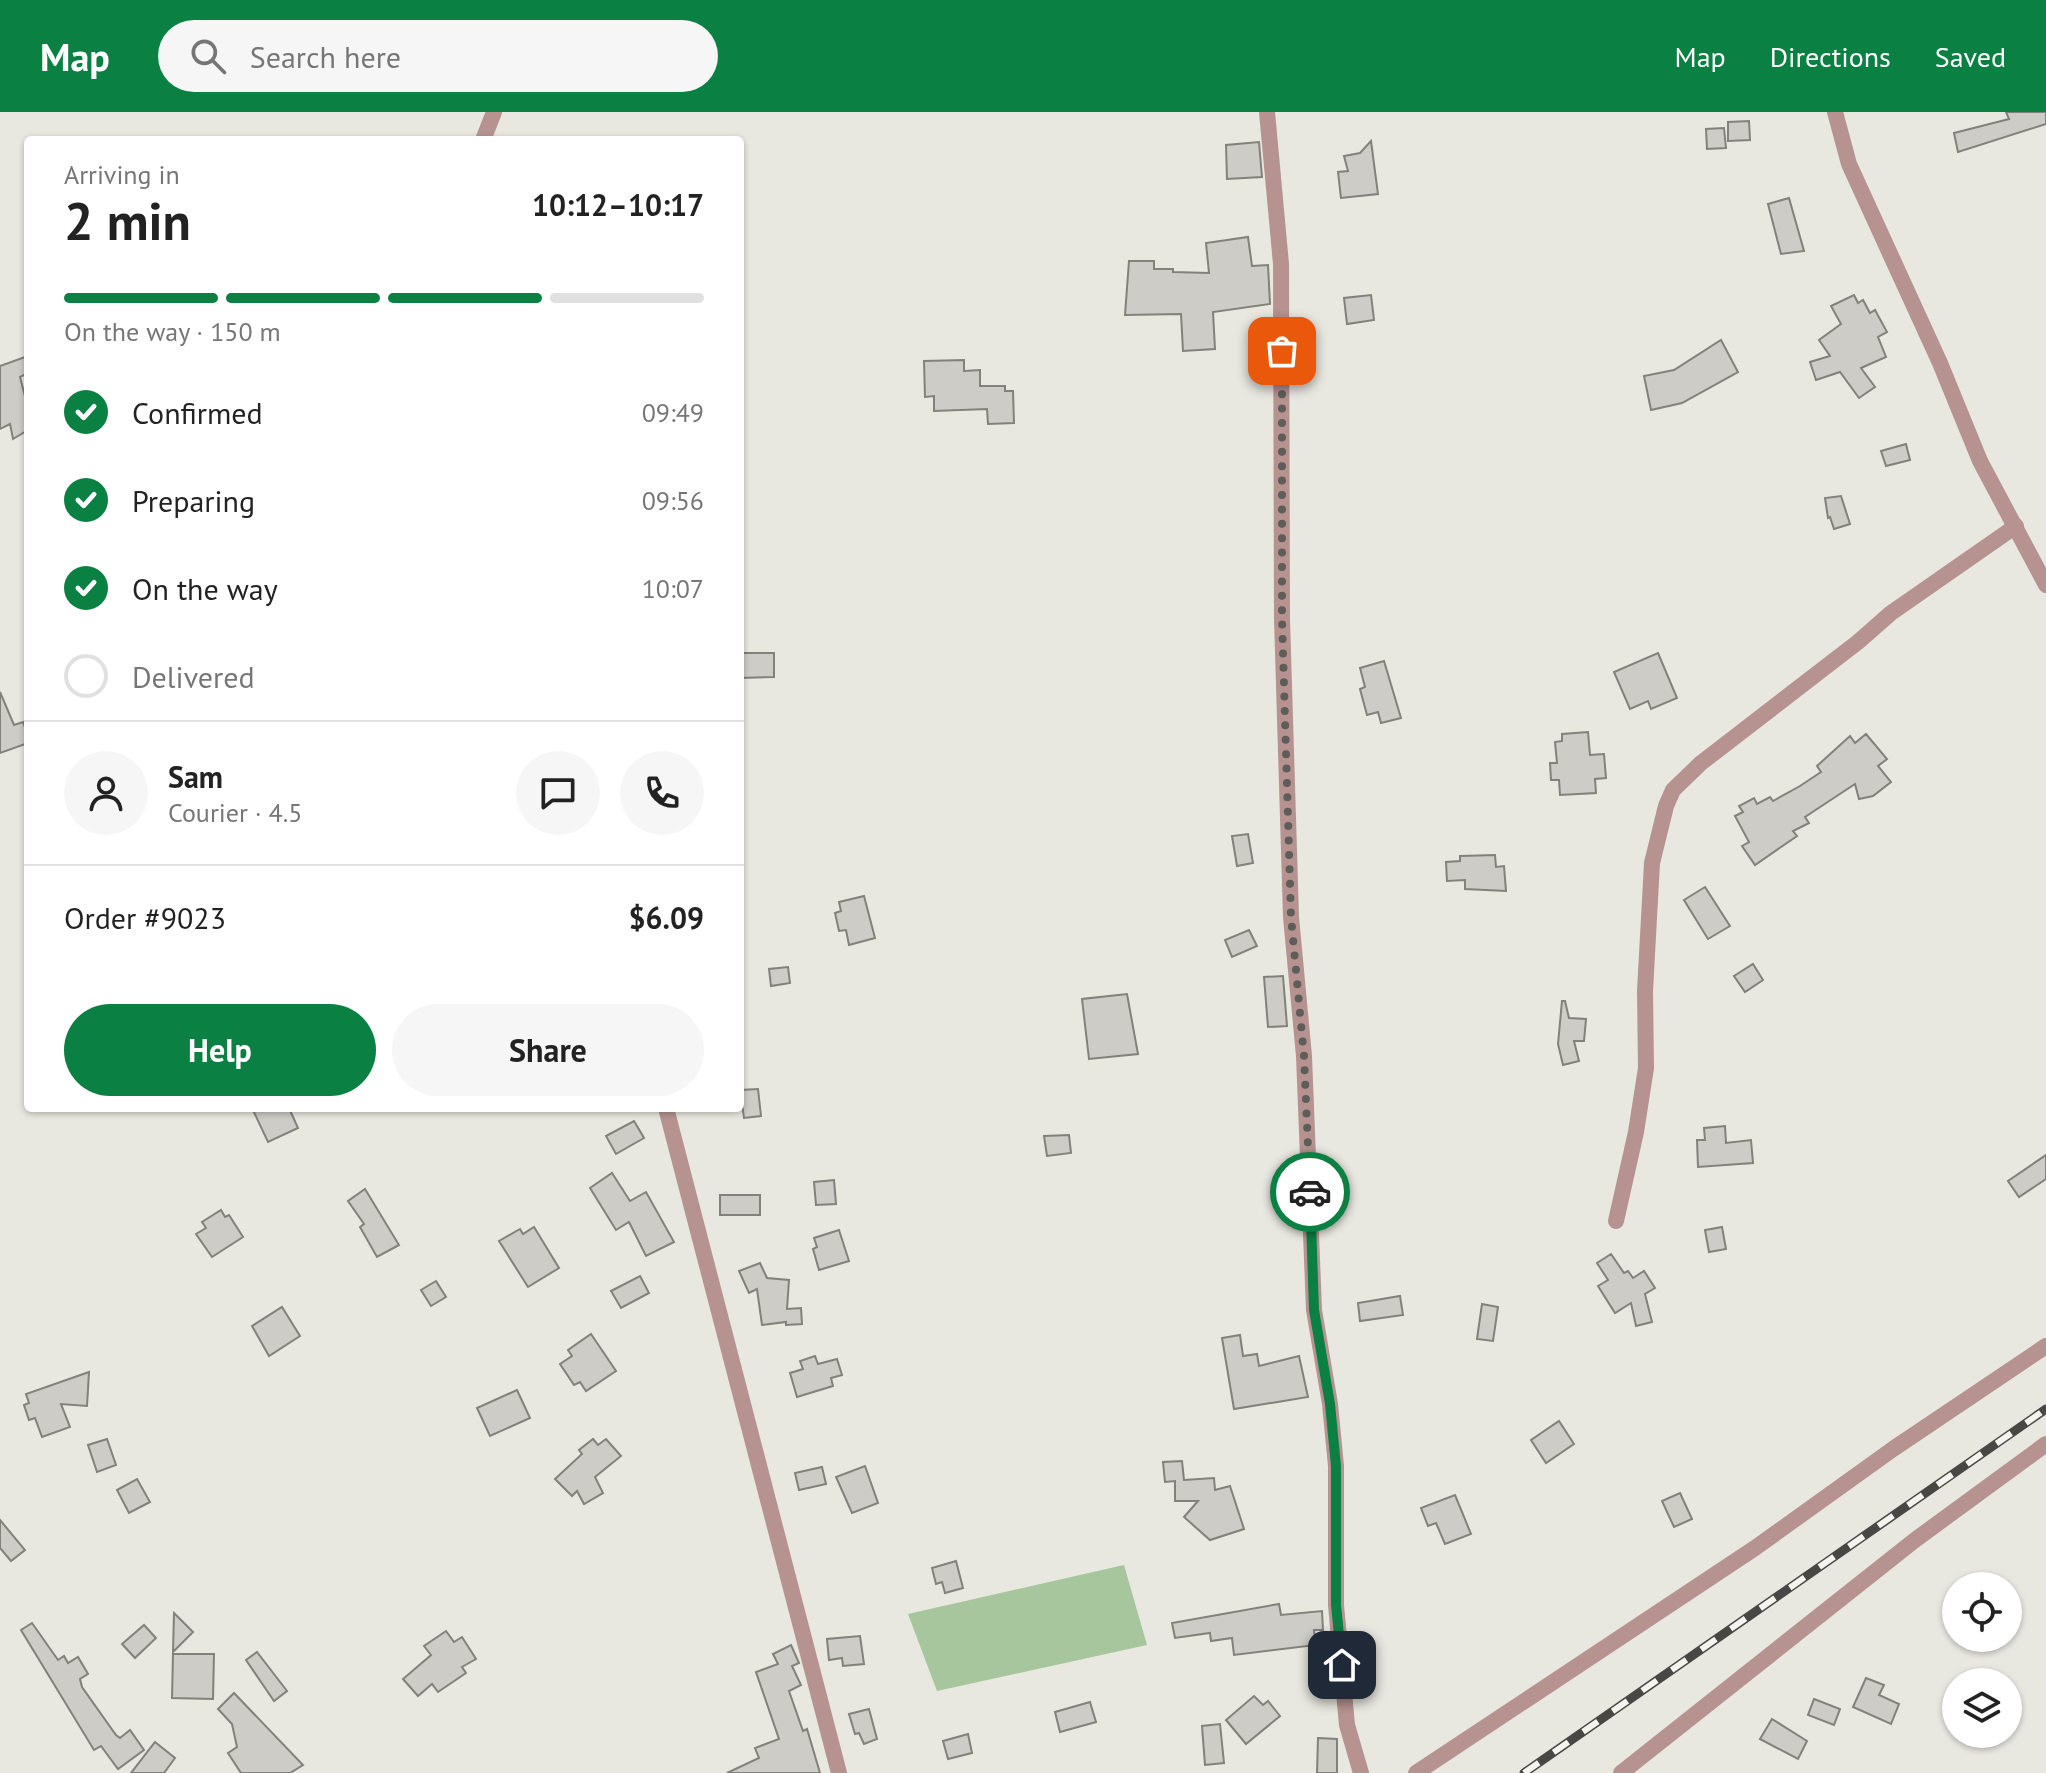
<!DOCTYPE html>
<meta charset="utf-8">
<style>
body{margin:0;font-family:"PT Sans",sans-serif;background:#f6f6f6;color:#222;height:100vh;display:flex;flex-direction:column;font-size:30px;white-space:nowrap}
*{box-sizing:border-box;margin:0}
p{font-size:26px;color:#767676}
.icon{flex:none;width:44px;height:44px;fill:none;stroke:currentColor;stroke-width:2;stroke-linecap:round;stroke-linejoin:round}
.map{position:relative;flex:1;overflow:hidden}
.side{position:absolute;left:24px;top:24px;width:720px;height:976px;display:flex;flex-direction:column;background:#fff;border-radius:8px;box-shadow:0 2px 6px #0004}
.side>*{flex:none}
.fabs{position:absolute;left:1942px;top:1460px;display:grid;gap:16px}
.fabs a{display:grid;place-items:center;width:80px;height:80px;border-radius:50%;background:#fff;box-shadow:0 2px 6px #0004;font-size:40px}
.pin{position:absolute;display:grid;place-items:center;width:68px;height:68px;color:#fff;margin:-34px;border-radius:16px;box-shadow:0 4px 12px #0006}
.courier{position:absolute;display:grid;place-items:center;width:80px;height:80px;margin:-40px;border:6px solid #0b8043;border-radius:50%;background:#fff;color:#222;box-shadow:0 2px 10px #0007}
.headline em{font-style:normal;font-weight:600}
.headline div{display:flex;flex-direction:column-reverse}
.headline{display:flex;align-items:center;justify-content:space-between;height:136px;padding:0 40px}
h1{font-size:52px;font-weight:600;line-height:60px}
.bar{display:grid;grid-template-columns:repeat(4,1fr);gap:12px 8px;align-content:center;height:96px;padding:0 40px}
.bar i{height:10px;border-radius:6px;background:#e0e0e0}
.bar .current{background:#0b8043}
.bar p{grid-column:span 4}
.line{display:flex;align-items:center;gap:20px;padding:0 40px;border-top:2px solid #e0e0e0}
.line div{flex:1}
.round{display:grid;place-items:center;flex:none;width:84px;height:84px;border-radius:42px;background:#f6f6f6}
ol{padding:0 40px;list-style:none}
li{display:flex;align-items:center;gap:24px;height:88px}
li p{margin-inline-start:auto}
li .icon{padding:8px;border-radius:50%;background:#0b8043;color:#fff;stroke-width:4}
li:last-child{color:#767676}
li i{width:44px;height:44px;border:4px solid #e0e0e0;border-radius:50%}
.action{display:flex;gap:16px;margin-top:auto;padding:16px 40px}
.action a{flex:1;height:92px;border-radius:48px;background:#0b8043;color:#fff;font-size:32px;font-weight:600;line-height:92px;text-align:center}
.action a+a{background:#f6f6f6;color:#222}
header{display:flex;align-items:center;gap:48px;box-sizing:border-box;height:112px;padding:0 40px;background:#0b8043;color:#fff}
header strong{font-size:38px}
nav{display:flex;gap:44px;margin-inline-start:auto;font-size:28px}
.search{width:560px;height:72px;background:#f6f6f6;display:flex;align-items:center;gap:20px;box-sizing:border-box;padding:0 28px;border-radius:44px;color:#767676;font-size:30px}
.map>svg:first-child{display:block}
</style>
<header>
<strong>Map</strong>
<div class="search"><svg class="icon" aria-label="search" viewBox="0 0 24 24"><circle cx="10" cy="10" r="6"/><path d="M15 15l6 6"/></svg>Search here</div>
<nav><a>Map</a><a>Directions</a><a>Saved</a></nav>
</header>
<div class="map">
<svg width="2046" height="1661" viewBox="0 0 2046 1661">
<rect width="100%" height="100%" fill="#e8e7e0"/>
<polygon fill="#a7c69d" points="1124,1453 1147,1533 937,1579 908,1502"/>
<g fill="#cdccc6" stroke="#82817b" stroke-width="2">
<polygon points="2006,0 2046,0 2046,12 1958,40 1954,21 2009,7"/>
<polygon points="1749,9 1750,28 1728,29 1728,10"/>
<polygon points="1724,16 1726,36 1707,37 1706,17"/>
<polygon points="1371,29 1378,82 1341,86 1338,60 1348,59 1344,44 1360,41"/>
<polygon points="1259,30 1262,65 1227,67 1226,33"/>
<polygon points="1789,86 1804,139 1781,142 1768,92"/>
<polygon points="1248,125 1252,154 1268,153 1270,192 1213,200 1215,237 1183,239 1181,202 1125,203 1129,149 1154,149 1154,157 1173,157 1173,160 1209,161 1206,131"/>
<polygon points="1371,183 1374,208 1347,212 1344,186"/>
<polygon points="1854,183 1858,191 1863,188 1870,201 1875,198 1887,220 1878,225 1886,245 1861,256 1875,275 1859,286 1840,260 1816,268 1810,250 1830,244 1819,228 1841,212 1831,194"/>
<polygon points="1721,228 1738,260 1682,291 1651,298 1644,264 1674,258"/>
<polygon points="28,244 28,261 20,265 28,296 28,318 13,327 10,312 0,317 0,254"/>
<polygon points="964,248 964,259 980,258 980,274 1005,274 1005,279 1013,279 1014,311 988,312 987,297 934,299 934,284 925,285 924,249"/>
<polygon points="1906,332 1910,348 1886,354 1881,339"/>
<polygon points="1841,384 1850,412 1834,417 1830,405 1828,406 1825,386"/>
<polygon points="740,541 774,541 774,565 740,566"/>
<polygon points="1658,541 1677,586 1651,597 1648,589 1630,597 1614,560"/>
<polygon points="1384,549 1401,606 1381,611 1378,600 1367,603 1360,577 1365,575 1360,556"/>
<polygon points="0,580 14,613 23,610 28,624 28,631 0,641"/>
<polygon points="1588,620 1590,643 1604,642 1606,666 1595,667 1596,681 1560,683 1559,668 1551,668 1550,651 1557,651 1555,630 1562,629 1562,622"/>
<polygon points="1866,622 1887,647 1878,654 1891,670 1873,684 1859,687 1855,672 1805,705 1809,711 1793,719 1797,724 1755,753 1742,734 1749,730 1735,704 1743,700 1739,694 1754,686 1757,692 1770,685 1773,689 1800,674 1821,660 1817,654 1850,624 1855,631"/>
<polygon points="1248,722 1253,751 1237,754 1232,724"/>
<polygon points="1495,743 1496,755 1504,754 1506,779 1465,777 1465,768 1447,769 1446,750 1460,749 1460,744"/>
<polygon points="1705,775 1730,814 1708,827 1684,788"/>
<polygon points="864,784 875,826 849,833 846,818 839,819 835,801 841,799 839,790"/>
<polygon points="1249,818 1257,834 1232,845 1225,828"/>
<polygon points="1753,852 1763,868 1745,880 1734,864"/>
<polygon points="788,855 790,871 771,874 769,857"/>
<polygon points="1283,864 1287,914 1268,915 1264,865"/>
<polygon points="1127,882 1138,942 1089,947 1082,887"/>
<polygon points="1562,889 1565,889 1569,906 1586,907 1584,929 1574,929 1579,949 1563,953 1558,932"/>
<polygon points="758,977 761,1004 744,1006 740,978"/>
<polygon points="252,996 289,996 298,1016 268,1030"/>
<polygon points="634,1009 644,1026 616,1042 606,1024"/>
<polygon points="1725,1014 1726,1031 1751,1028 1753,1051 1698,1055 1697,1028 1705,1028 1704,1016"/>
<polygon points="1069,1023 1071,1041 1047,1044 1044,1024"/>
<polygon points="2046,1043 2046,1067 2019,1085 2008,1069"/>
<polygon points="612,1061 630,1089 646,1080 674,1130 646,1144 629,1110 616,1118 590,1076"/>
<polygon points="834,1068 836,1092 816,1093 814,1070"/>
<polygon points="365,1077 399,1133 377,1145 360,1115 364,1112 348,1089"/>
<rect x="720" y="1083" width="40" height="20"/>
<polygon points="221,1098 225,1105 229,1103 243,1125 212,1145 196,1122 206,1116 202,1110"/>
<polygon points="534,1115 559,1156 528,1175 499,1129 520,1117 523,1122"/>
<polygon points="1722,1115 1726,1137 1709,1140 1705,1118"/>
<polygon points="839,1118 849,1149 819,1158 813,1137 817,1135 814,1126"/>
<polygon points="1611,1142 1624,1161 1628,1159 1633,1166 1644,1159 1655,1176 1645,1182 1652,1210 1636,1214 1631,1191 1615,1201 1598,1174 1608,1168 1597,1151"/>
<polygon points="760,1151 767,1166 789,1168 787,1197 801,1196 802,1212 786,1213 786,1210 762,1213 757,1177 749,1181 739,1159"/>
<polygon points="640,1164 649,1181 621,1196 611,1179"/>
<polygon points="436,1169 446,1185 431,1194 421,1178"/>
<polygon points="1400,1184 1403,1203 1360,1209 1358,1191"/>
<polygon points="1482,1192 1498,1195 1493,1229 1477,1227"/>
<polygon points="282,1195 300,1224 269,1244 252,1214"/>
<polygon points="591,1222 616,1259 586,1279 580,1270 574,1273 560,1252 572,1244 568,1238"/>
<polygon points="1240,1223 1243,1244 1257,1242 1259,1254 1299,1244 1308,1285 1234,1297 1222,1226"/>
<polygon points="815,1244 818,1252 837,1247 842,1263 831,1266 833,1274 797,1285 790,1261 803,1257 800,1249"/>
<polygon points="89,1260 87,1294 61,1292 70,1315 42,1325 35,1306 29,1308 24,1293 29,1291 26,1282"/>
<polygon points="517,1278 530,1306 490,1324 477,1296"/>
<polygon points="1559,1309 1574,1332 1546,1351 1531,1328"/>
<polygon points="107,1327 116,1353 97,1360 88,1333"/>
<polygon points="593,1327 598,1333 606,1327 621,1344 595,1365 603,1381 584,1392 577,1379 572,1384 555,1367 582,1342 579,1338"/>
<polygon points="1182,1349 1184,1368 1214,1366 1215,1378 1230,1374 1244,1417 1210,1428 1184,1405 1198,1389 1175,1389 1175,1369 1165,1370 1163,1350"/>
<polygon points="865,1354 878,1391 852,1401 836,1365"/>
<polygon points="822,1355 826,1372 799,1378 795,1361"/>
<polygon points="137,1367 150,1390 129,1401 117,1378"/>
<polygon points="1680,1381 1692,1407 1674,1415 1662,1389"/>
<polygon points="1455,1383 1471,1422 1445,1432 1436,1411 1428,1414 1421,1396"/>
<polygon points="0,1408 25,1438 11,1449 0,1436"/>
<polygon points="956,1449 963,1476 945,1481 942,1470 936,1472 932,1456"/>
<polygon points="1279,1492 1281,1503 1322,1499 1323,1518 1314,1518 1316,1533 1234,1543 1232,1526 1211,1529 1210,1521 1175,1526 1172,1511"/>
<polygon points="174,1501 193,1520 173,1540"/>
<polygon points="32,1511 58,1548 64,1544 68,1551 78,1545 88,1562 80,1567 82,1575 116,1623 120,1626 130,1618 144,1638 118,1657 101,1634 94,1638 21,1518"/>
<polygon points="144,1513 156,1526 135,1546 122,1532"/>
<polygon points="446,1519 454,1530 462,1525 476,1547 462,1555 466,1561 438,1580 432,1572 418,1584 403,1567 431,1543 424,1534"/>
<polygon points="860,1524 864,1552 843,1554 842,1546 829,1548 827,1527"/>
<polygon points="791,1533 799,1551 792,1554 801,1573 789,1579 803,1619 807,1617 820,1661 727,1661 759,1646 755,1636 779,1627 756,1560 778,1552 773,1542"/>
<polygon points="257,1540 287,1579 274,1589 246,1548"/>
<polygon points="173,1542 214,1542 213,1587 172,1586"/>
<polygon points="1866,1566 1884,1573 1879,1583 1899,1592 1891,1612 1853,1595"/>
<polygon points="234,1581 303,1653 290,1661 241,1661 228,1641 237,1635 232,1612 218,1597"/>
<polygon points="1254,1584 1263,1593 1268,1589 1280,1604 1246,1632 1226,1608"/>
<polygon points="1814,1587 1840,1597 1834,1613 1808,1603"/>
<polygon points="1090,1590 1096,1610 1060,1620 1055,1600"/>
<polygon points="869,1597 877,1627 864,1632 859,1621 855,1622 849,1602"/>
<polygon points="1772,1607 1807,1629 1798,1647 1760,1627"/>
<polygon points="1220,1612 1224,1651 1205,1653 1202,1614"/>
<polygon points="968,1622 972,1641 948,1647 943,1629"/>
<polygon points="1318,1626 1337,1627 1337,1661 1317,1661"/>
<polygon points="155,1630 175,1646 164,1661 131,1661"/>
</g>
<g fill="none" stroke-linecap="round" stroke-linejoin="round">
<g stroke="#b69391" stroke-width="16">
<polyline points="1267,0 1281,152 1282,507 1291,805 1304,944 1314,1198 1330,1292 1336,1354 1336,1493 1347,1613 1361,1661"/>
<polyline points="1835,0 1849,52 1940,251 1980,349 2046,473"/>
<polyline points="483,28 494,0"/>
<polyline points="666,996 839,1661"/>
<polyline points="1616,1109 1636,1020 1646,956 1645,879 1652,751 1666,694 1673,678 1701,651 1858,530 1891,501 2016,414"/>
<polyline points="1416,1661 1755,1436 1893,1337 2046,1234"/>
<polyline points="1621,1661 1915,1428 2046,1332"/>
</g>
<g stroke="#484744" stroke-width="9">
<polyline id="rail" points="1524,1661 2046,1297"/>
</g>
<use href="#rail" stroke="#f6f4ee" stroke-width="6" stroke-dasharray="18" stroke-linecap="butt"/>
</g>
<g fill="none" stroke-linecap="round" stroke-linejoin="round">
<polyline stroke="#5e5d59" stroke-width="8" stroke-dasharray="0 14.4" points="1282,239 1282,507 1291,805 1304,944 1310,1080"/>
<polyline stroke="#0b8043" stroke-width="10" points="1310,1080 1314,1198 1330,1292 1336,1354 1336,1493 1342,1553"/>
</g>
</svg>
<div class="fabs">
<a><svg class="icon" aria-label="locate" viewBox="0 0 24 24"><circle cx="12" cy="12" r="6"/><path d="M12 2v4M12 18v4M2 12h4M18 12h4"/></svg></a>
<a><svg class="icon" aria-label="layers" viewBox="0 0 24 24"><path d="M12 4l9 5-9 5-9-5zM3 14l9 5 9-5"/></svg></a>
</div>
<div class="pin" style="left:1282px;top:239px;background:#ea580c"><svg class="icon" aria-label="bag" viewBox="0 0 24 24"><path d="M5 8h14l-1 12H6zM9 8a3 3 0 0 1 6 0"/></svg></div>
<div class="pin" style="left:1342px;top:1553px;background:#1f2937"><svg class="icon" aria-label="home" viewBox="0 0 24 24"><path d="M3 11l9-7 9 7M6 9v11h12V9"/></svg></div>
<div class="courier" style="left:1310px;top:1080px"><svg class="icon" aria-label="car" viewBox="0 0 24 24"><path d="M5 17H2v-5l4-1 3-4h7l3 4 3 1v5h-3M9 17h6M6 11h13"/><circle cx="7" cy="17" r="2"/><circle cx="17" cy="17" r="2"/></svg></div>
<section class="side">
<div class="headline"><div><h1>2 min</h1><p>Arriving in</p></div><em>10:12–10:17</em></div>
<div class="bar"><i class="current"></i><i class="current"></i><i class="current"></i><i></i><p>On the way · 150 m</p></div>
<ol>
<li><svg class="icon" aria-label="check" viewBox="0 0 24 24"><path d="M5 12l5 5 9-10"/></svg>Confirmed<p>09:49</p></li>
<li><svg class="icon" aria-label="check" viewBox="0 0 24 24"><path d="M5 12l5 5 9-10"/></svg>Preparing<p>09:56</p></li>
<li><svg class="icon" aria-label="check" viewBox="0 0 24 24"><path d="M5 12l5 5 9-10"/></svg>On the way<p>10:07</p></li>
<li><i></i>Delivered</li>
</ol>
<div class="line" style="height:144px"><a class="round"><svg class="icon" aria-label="person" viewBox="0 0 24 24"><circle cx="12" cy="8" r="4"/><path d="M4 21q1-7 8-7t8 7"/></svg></a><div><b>Sam</b><p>Courier · 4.5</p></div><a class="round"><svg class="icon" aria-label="chat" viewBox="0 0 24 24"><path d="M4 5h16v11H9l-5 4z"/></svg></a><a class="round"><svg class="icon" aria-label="phone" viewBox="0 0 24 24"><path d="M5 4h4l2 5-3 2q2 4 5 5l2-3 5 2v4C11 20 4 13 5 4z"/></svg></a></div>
<div class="line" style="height:104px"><div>Order #9023</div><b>$6.09</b></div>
<div class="action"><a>Help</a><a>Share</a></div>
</section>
</div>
